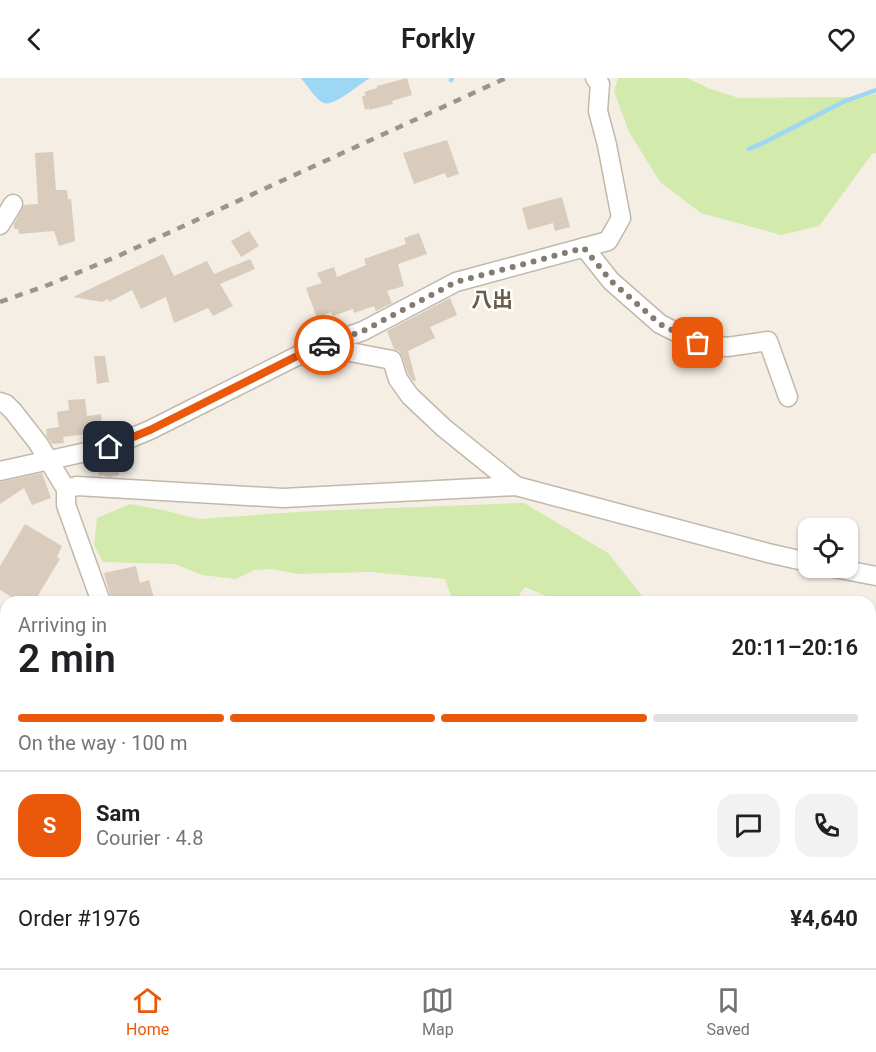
<!DOCTYPE html>
<meta charset="utf-8">
<style>
body{margin:0;font-family:Roboto,"Noto Sans JP",sans-serif;background:#f2f2f2;color:#202124;height:100vh;display:flex;flex-direction:column;font-size:22px;white-space:nowrap}
*{box-sizing:border-box;margin:0}
p{font-size:20px;color:#757577}
.icon{flex:none;width:33px;height:33px;fill:none;stroke:currentColor;stroke-width:2;stroke-linecap:round;stroke-linejoin:round}
.map{position:relative;flex:1;overflow:hidden}
.details{position:absolute;left:0px;top:518px;width:876px;height:374px;display:flex;flex-direction:column;background:#fff;border-radius:18px 18px 0 0;box-shadow:0 2px 4px #0004}
.details>*{flex:none}
.tools{position:absolute;left:798px;top:440px;display:grid;gap:12px}
.tools a{display:grid;place-items:center;width:60px;height:60px;border-radius:12px;background:#fff;box-shadow:0 2px 4px #0004;font-size:30px}
.pin{position:absolute;display:grid;place-items:center;width:51px;height:51px;color:#fff;margin:-26px;border-radius:12px;box-shadow:0 3px 9px #0006}
.courier{position:absolute;display:grid;place-items:center;width:60px;height:60px;margin:-30px;border:4px solid #ea580c;border-radius:50%;background:#fff;color:#222;box-shadow:0 2px 8px #0007}
.headline em{font-style:normal;font-weight:600}
.headline div{display:flex;flex-direction:column-reverse}
.headline{display:flex;align-items:center;justify-content:space-between;height:102px;padding:0 18px}
h1{font-size:39px;font-weight:600;line-height:45px}
.bar{display:grid;grid-template-columns:repeat(4,1fr);gap:9px 6px;align-content:center;height:72px;padding:0 18px}
.bar i{height:8px;border-radius:4px;background:#e0e0e0}
.bar .on{background:#ea580c}
.bar p{grid-column:span 4}
.line{display:flex;align-items:center;gap:15px;padding:0 18px;border-top:2px solid #e0e0e0}
.line div{flex:1}
.round{display:grid;place-items:center;flex:none;width:63px;height:63px;border-radius:18px;background:#f2f2f2}
header{display:flex;justify-content:space-between;align-items:center;height:78px;padding:0 18px;background:#fff;font-size:27px;font-weight:600}
.dock{display:flex;justify-content:space-around;align-items:center;height:84px;border-top:2px solid #e0e0e0;background:#fff;font-size:16px;color:#757577}
.dock a{display:grid;justify-items:center;gap:3px}
.dock .on{color:#ea580c}
.map>svg:first-child{display:block}
</style>
<header><svg class="icon" aria-label="back" viewBox="0 0 24 24"><path d="M15 5l-7 7 7 7"/></svg>Forkly<svg class="icon" aria-label="heart" viewBox="0 0 24 24"><path d="M12 20l-8-8c-3-5 5-10 8-4 3-6 11-1 8 4z"/></svg></header>
<div class="map">
<svg width="876" height="890" viewBox="0 0 876 890">
<rect width="100%" height="100%" fill="#f4eee5"/>
<g fill="#d2eaac">
<polygon points="618,0 687,0 708,10 739,20 860,19 876,16 876,75 872,76 819,148 781,157 701,135 660,104 629,54 614,13"/>
<polygon points="524,425 608,475 646,523 557,523 525,509 515,523 453,523 445,501 370,494 298,496 271,491 254,492 236,501 202,497 175,486 103,484 94,467 97,440 130,426 167,433 198,441 313,433"/>
<polygon points="44,885 617,885 616,890 39,890"/>
</g>
<path fill="#9ed7f4" d="M301 0H370C359 6 334 29 324 25 317 23 306 6 301 0Z"/>
<g fill="none" stroke-linecap="round" stroke-linejoin="round">
<g stroke="#9ed7f4" stroke-width="4.5">
<polyline points="451,2 452,0"/>
<polyline points="749,71 765,64 845,23 876,12"/>
</g>
</g>
<g fill="#d9ccbd">
<polygon points="407,0 412,17 392,23 393,26 369,32 369,30 365,32 362,19 366,17 364,14 377,10 377,8"/>
<polygon points="447,62 459,96 447,100 445,95 414,106 403,75"/>
<polygon points="53,74 56,112 67,112 68,121 71,121 75,163 59,168 54,153 19,156 18,151 14,151 14,146 24,127 38,126 35,75"/>
<polygon points="562,119 570,149 555,153 553,145 528,152 522,130"/>
<polygon points="249,153 259,168 241,179 231,163"/>
<polygon points="419,155 427,176 398,186 404,208 387,213 392,225 376,233 374,228 354,235 353,231 333,238 331,234 317,240 306,210 322,205 317,195 334,189 337,199 366,187 364,181 406,166 404,160"/>
<polygon points="163,176 174,198 207,183 214,196 250,181 255,191 220,206 233,228 213,238 208,230 174,245 166,219 141,231 132,212 109,224 108,221 102,224 73,219"/>
<polygon points="450,220 457,237 430,249 435,260 408,273 416,303 413,303 408,296 402,278 399,273 394,271 387,253"/>
<polygon points="94,278 105,278 109,304 97,306"/>
<polygon points="85,321 87,338 101,336 103,359 89,359 88,356 63,359 64,365 52,366 47,359 46,351 59,349 57,334 69,332 68,322"/>
<polygon points="116,381 119,397 109,399 104,398 104,397 99,398 97,385 102,384 102,382 104,382"/>
<polygon points="42,395 51,420 32,427 24,410 0,426 0,404"/>
<polygon points="25,446 62,468 57,479 60,481 34,524 20,524 0,512 0,488"/>
<polygon points="136,488 140,505 149,502 154,520 146,524 112,524 104,495"/>
</g>
<g fill="none" stroke-linecap="round" stroke-linejoin="round">
<g stroke="#c2b8aa" stroke-width="21">
<g id="minor">
<polyline points="0,147 13,126"/>
<polyline points="584,169 611,203 660,246 698,265 727,269 768,263 788,319"/>
<polyline points="320,272 345,273 392,282 398,301 410,318 444,350 516,408"/>
<polyline points="0,324 6,326 13,333 38,365 66,411 66,427 101,524"/>
<polyline points="0,393 109,369 150,352 311,271 363,253 456,204 608,163 621,140 607,67 598,33 600,6 595,0"/>
<polyline points="66,411 77,408 283,420 516,408 768,475 808,484"/>
<polyline points="829,489 876,498"/>
<polyline points="0,754 6,754"/>
<polyline points="870,838 876,830"/>
<polyline points="830,890 834,885"/>
</g>
</g>
<use href="#minor" stroke="#fff" stroke-width="18"/>
<polyline stroke="#959595" stroke-width="4.5" stroke-dasharray="8 8" stroke-linecap="butt" points="0,224 48,207 118,178 506,0"/>
</g>
<g fill="none" stroke-linecap="round" stroke-linejoin="round">
<polyline stroke="#837c72" stroke-width="6" stroke-dasharray="0 10.8" points="324,267 363,253 456,204 584,170 611,203 660,246 698,265"/>
<polyline stroke="#ea580c" stroke-width="8" points="109,369 150,352 311,271 324,267"/>
</g>
<g text-anchor="middle" stroke-width="5" stroke-linejoin="round" paint-order="stroke">
<g font-size="21" font-weight="bold" fill="#6a5b4b" stroke="#fff">
<text x="492" y="229">八出</text>
</g>
</g>
</svg>
<div class="tools">
<a><svg class="icon" aria-label="locate" viewBox="0 0 24 24"><circle cx="12" cy="12" r="6"/><path d="M12 2v4M12 18v4M2 12h4M18 12h4"/></svg></a>
</div>
<div class="pin" style="left:698px;top:265px;background:#ea580c"><svg class="icon" aria-label="bag" viewBox="0 0 24 24"><path d="M5 8h14l-1 12H6zM9 8a3 3 0 0 1 6 0"/></svg></div>
<div class="pin" style="left:109px;top:369px;background:#1f2937"><svg class="icon" aria-label="home" viewBox="0 0 24 24"><path d="M3 11l9-7 9 7M6 9v11h12V9"/></svg></div>
<div class="courier" style="left:324px;top:267px"><svg class="icon" aria-label="car" viewBox="0 0 24 24"><path d="M5 17H2v-5l4-1 3-4h7l3 4 3 1v5h-3M9 17h6M6 11h13"/><circle cx="7" cy="17" r="2"/><circle cx="17" cy="17" r="2"/></svg></div>
<section class="details">
<div class="headline"><div><h1>2 min</h1><p>Arriving in</p></div><em>20:11–20:16</em></div>
<div class="bar"><i class="on"></i><i class="on"></i><i class="on"></i><i></i><p>On the way · 100 m</p></div>
<div class="line" style="height:108px"><b class="round" style="background:#ea580c;color:#fff">S</b><div><b>Sam</b><p>Courier · 4.8</p></div><a class="round"><svg class="icon" aria-label="chat" viewBox="0 0 24 24"><path d="M4 5h16v11H9l-5 4z"/></svg></a><a class="round"><svg class="icon" aria-label="phone" viewBox="0 0 24 24"><path d="M5 4h4l2 5-3 2q2 4 5 5l2-3 5 2v4C11 20 4 13 5 4z"/></svg></a></div>
<div class="line" style="height:78px"><div>Order #1976</div><b>¥4,640</b></div>
</section>
</div>
<nav class="dock">
<a class="on"><svg class="icon" aria-label="home" viewBox="0 0 24 24"><path d="M3 11l9-7 9 7M6 9v11h12V9"/></svg>Home</a>
<a><svg class="icon" aria-label="map" viewBox="0 0 24 24"><path d="M3 6l6-2 6 2 6-2v14l-6 2-6-2-6 2zM9 4v14M15 6v14"/></svg>Map</a>
<a><svg class="icon" aria-label="saved" viewBox="0 0 24 24"><path d="M7 4h10v16l-5-4-5 4z"/></svg>Saved</a>
</nav>
